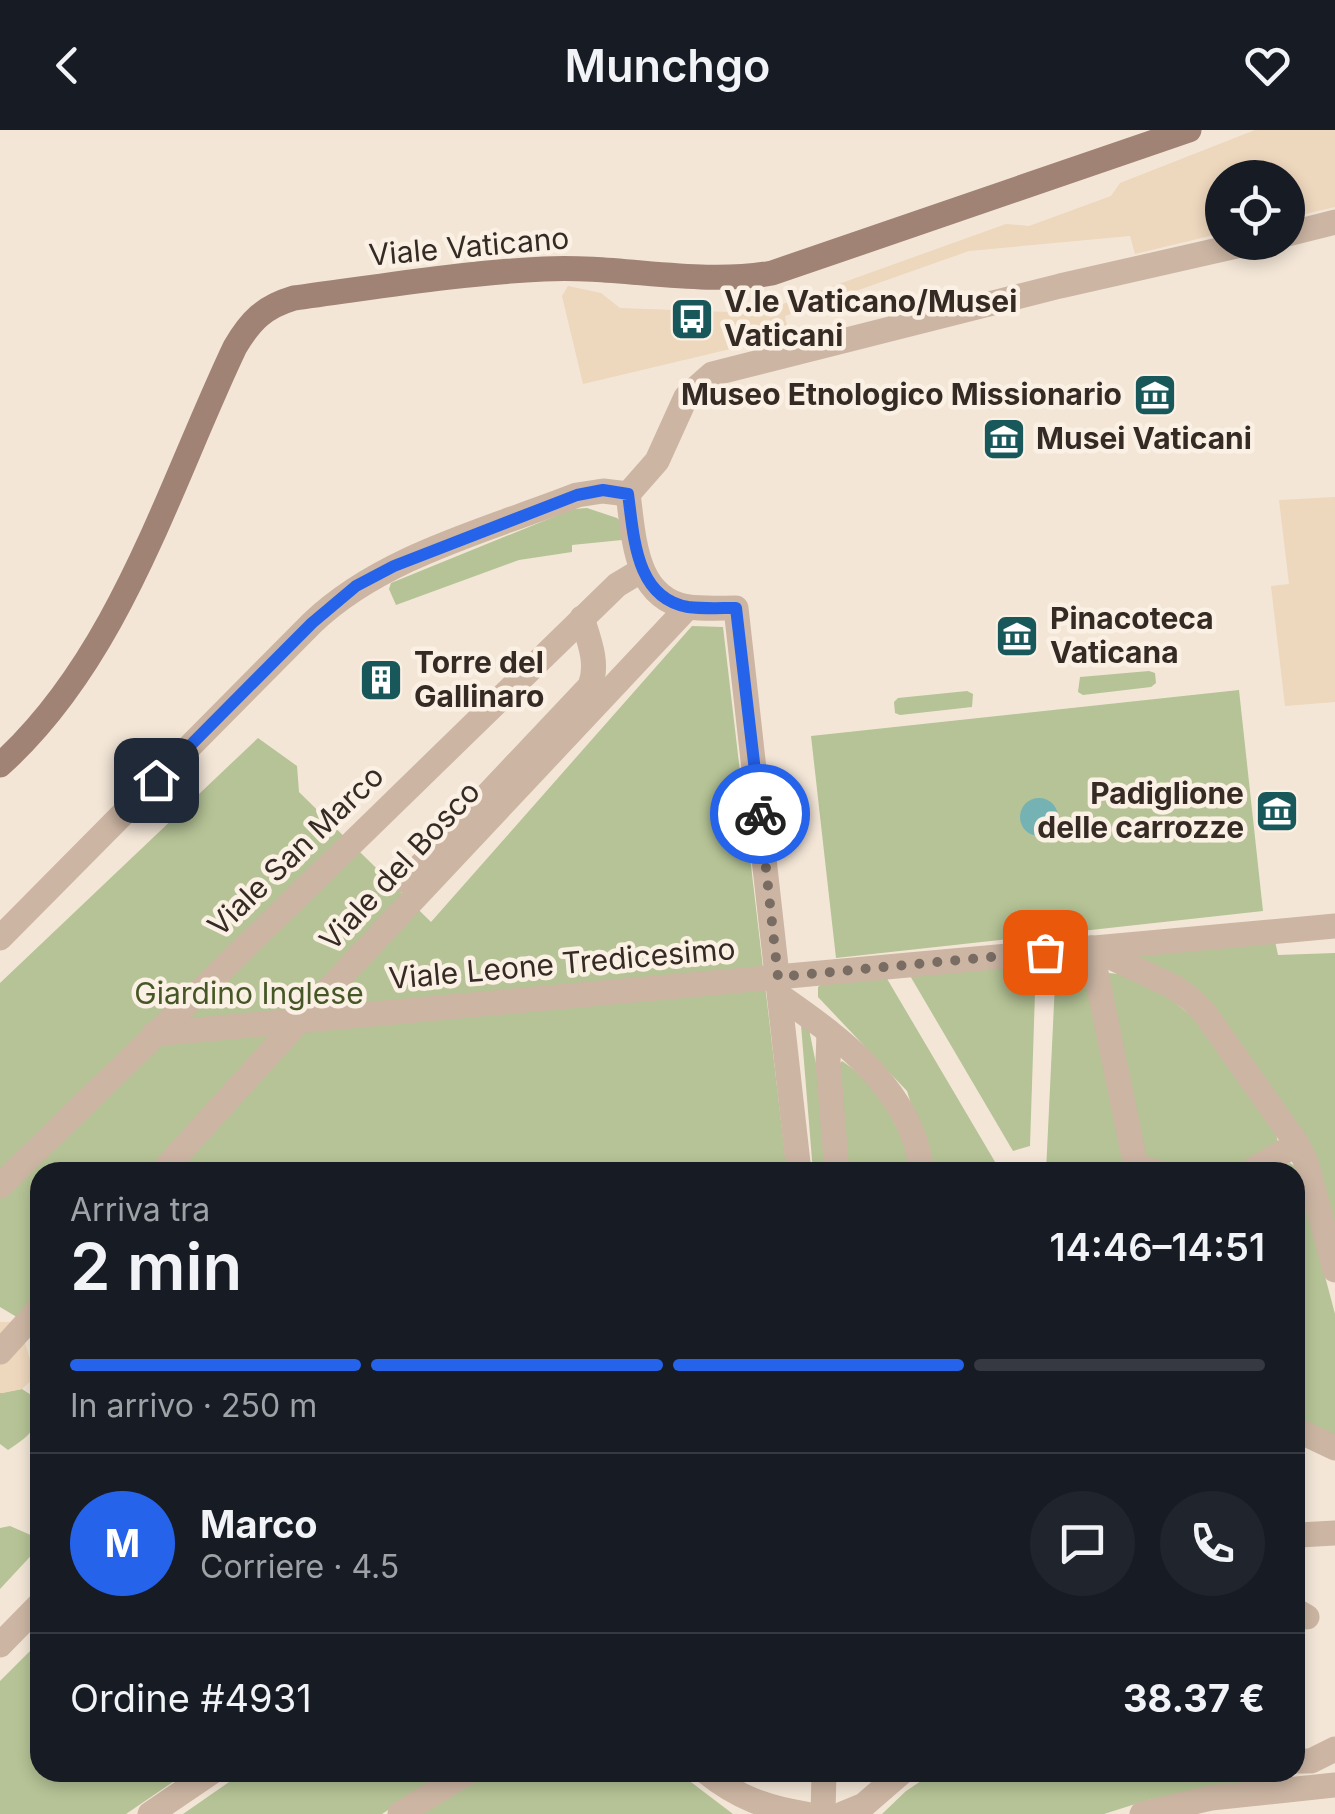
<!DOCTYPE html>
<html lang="it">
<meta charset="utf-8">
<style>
body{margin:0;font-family:Inter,sans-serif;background:#20242c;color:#f1f3f6;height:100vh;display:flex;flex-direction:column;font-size:38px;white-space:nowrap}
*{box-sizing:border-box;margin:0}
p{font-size:32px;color:#9ea1a6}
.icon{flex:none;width:55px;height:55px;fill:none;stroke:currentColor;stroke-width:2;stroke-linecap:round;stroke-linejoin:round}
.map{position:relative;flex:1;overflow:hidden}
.side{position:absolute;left:30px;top:1032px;width:1275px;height:620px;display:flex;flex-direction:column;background:#171b24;border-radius:30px;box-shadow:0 5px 15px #0003}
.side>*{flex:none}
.tools{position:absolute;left:1205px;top:30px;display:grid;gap:20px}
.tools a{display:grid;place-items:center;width:100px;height:100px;border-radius:50%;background:#171b24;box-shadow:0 5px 15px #0003;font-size:50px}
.pin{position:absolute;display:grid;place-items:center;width:85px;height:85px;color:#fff;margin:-42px;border-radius:20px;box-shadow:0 5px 15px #0006}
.courier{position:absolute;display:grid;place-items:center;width:100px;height:100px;margin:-50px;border:8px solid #2563eb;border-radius:50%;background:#fff;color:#222;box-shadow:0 2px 12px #0007}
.head em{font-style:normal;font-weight:600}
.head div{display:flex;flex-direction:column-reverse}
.head{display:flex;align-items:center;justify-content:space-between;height:170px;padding:0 40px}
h1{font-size:65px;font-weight:600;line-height:75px}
.bar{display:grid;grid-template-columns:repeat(4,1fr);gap:15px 10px;align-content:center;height:120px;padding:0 40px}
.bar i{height:12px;border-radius:8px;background:#363941}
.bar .active{background:#2563eb}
.bar p{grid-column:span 4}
.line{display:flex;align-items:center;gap:25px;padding:0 40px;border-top:2px solid #363941}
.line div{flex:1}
.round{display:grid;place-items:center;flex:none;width:105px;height:105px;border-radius:52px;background:#20242c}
header{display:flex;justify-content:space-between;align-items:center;height:130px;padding:0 40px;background:#171b24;font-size:45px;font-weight:600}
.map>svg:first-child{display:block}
</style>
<header><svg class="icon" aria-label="back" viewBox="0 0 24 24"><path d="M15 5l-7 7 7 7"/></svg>Munchgo<svg class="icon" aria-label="heart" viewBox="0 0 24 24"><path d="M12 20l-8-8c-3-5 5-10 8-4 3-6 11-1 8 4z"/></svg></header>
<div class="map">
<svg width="1335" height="1684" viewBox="0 0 1335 1684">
<rect width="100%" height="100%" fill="#f3e6d7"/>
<g fill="#b5c396">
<polygon points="587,378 617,388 624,394 622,410 572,415 572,422 519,430 396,475 389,459 391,453 573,379"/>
<polygon points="692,496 723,497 787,1042 40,1042 40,1201 0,1177 0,853 258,608 297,636 299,662 431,792"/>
<polygon points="1149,541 1155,543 1156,553 1151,557 1083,565 1078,562 1080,547"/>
<polygon points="1239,560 1263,781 836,828 811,606"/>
<polygon points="967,561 973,564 972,577 900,585 895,583 894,572 898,568"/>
<polygon points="1275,811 1278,825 1335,823 1335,1100 1304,1004 1133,824"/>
<polygon points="1071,831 1078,832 1085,840 1125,1034 1117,1042 1046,1042 1056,832"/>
<polygon points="1036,832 1030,1016 1013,1021 909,844"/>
<path d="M1108 843 1120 844 1164 864 1193 887 1276 1004 1278 1012C1250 1050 1185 1050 1145 1035Z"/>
<polygon points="886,847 1001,1042 933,1042 907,961 818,867 818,857 822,854"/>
<polygon points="801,895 809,899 819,949 828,1042 813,1042"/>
<path d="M842 931C879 955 902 1001 913 1042H847L838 935Z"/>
<polygon points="1290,1033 1296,1037 1335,1184 1335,1306 1295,1287 1295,1042 1273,1042"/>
<path d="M22 1259 31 1265C39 1298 35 1302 8 1320L0 1314V1263Z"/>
<polygon points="10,1396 40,1409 40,1416 0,1459 0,1398"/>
<polygon points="40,1511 40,1642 186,1643 126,1684 0,1684 0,1551"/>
<polygon points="414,1642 410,1645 415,1649 431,1643 445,1643 382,1684 183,1684 242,1643"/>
<polygon points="490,1642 679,1643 733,1684 413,1684 438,1667"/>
<polygon points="1247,1642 1254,1647 1251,1652 1148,1670 1104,1684 882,1684 906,1661 933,1643"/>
</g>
<g fill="#edd7bd">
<polygon points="1255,0 1335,0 1335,77 1288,88 1288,48 1222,48 1222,103 1135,124 1130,106 969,121 785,186 789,205 583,254 562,166 568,156 601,163 620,178 758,183 1006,94 1029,96 1111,66 1120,53"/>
<polygon points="1335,367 1335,572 1285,576 1271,456 1289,454 1279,370"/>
<polygon points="0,1192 19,1192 35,1247 22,1259 3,1263 0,1263"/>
</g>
<circle fill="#74b2b3" cx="1039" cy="687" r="19"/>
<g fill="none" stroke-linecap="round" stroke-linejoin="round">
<g stroke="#ccb5a3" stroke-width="25">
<polyline points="1288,104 1335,92"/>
<path d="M628 364C634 406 634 468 688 477 703 479 720 478 736 478L799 1042"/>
<polyline points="628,364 657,331 686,267 712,244 1060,156 1254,112"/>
<path d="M406 751 590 556C599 534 589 510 582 488"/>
<path d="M0 808 312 493C382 426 488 400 577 365L603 361 628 364"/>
<polyline points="1091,818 1174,857 1192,870 1204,882 1297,1014 1306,1032 1335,1140"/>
<polyline points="1091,818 1134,1027"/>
<path d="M780 866C842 909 913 961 922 1042"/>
<polyline points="829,902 828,932 837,1042"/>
<polyline points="154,904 1335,796"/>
<polyline points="162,1042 299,891 688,477"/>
<polyline points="1127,1042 1136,1038 1157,1042"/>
<polyline points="1249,1042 1297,1014"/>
<polyline points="0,1056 617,455 642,440"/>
<polyline points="0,1222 40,1178"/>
<polyline points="1295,1299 1335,1318"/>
<polyline points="1299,1405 1335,1403"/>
<polyline points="1295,1480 1307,1487"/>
<polyline points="0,1515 40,1474"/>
<polyline points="1295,1631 1311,1631 1335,1619"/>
<path d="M706 1642C737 1667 766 1678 806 1684"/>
<polyline points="150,1684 212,1642"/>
<polyline points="400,1684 468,1642"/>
<polyline points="823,1684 824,1642"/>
<polyline points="842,1684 864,1675 902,1642"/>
<polyline points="1142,1684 1211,1668 1335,1655"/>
</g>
<path stroke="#a08374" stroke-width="25" d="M0 635C119 528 168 358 235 217 251 190 264 177 294 168 377 157 460 143 544 139 620 135 697 156 772 143L1189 0"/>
</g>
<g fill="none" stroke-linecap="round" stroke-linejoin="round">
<polyline stroke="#786c63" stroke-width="10" stroke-dasharray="0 18" points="760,684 778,847 1045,822"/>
<path stroke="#2563eb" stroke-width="12" d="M156 650 312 493 356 456 394 436 577 365 603 360 628 364C634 406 635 468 688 477 703 479 720 478 736 478L760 684"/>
</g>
<defs>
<g id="bus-square" transform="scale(2.25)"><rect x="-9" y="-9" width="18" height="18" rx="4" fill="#18585b" stroke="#fbf0e4"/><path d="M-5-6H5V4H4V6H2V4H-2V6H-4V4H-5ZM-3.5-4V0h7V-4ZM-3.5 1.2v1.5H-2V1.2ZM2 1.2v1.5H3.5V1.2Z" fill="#fff"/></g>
<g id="museum-square" transform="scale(2.25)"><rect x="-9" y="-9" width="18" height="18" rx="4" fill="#18585b" stroke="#fbf0e4"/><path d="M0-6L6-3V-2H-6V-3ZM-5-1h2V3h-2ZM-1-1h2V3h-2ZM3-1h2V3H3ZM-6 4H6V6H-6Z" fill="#fff"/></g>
<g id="building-square" transform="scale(2.25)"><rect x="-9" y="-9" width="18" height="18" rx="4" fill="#18585b" stroke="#fbf0e4"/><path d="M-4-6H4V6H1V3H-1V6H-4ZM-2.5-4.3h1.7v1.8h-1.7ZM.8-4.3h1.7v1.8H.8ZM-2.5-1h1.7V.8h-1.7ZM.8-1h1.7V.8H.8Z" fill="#fff"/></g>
</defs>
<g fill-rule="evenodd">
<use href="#bus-square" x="692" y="189"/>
<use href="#museum-square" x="1155" y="265"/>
<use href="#museum-square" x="1004" y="309"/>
<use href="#museum-square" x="1017" y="506"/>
<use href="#building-square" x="381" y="550"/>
<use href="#museum-square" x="1277" y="681"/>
</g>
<g text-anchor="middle" stroke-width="9" stroke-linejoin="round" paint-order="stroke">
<g font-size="30" fill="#362a25" stroke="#fbf0e4">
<text transform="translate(469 117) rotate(-5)" y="10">Viale Vaticano</text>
<text transform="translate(296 721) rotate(-44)" y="10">Viale San Marco</text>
<text transform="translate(400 736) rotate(-47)" y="10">Viale del Bosco</text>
<text transform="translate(562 834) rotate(-5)" y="10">Viale Leone Tredicesimo</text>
</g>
<g font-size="30" font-weight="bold" fill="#362a25" stroke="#fbf0e4" text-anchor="start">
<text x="724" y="182">V.le Vaticano/Musei<tspan x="724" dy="34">Vaticani</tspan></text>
<text x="1122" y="275" text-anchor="end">Museo Etnologico Missionario</text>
<text x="1036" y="319">Musei Vaticani</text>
<text x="1050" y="499">Pinacoteca<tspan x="1050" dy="34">Vaticana</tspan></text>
<text x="414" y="543">Torre del<tspan x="414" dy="34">Gallinaro</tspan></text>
<text x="1244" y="674" text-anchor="end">Padiglione<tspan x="1244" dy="34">delle carrozze</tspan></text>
</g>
<g font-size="30" fill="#465727" stroke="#fbf0e4">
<text x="249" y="874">Giardino Inglese</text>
</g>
</g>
</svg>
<div class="tools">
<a><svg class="icon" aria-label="locate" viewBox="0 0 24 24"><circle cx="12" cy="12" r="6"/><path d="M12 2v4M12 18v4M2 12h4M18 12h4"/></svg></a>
</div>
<div class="pin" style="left:1045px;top:822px;background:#ea580c"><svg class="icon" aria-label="bag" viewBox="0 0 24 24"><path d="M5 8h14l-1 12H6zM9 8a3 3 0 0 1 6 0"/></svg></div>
<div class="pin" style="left:156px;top:650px;background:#1f2937"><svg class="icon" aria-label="home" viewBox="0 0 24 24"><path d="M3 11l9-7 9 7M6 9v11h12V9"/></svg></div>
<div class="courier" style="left:760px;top:684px"><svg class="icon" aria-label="bike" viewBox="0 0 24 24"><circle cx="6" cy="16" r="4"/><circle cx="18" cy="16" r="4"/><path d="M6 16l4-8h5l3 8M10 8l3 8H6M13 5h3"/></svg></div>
<section class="side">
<div class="head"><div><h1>2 min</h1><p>Arriva tra</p></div><em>14:46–14:51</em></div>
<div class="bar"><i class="active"></i><i class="active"></i><i class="active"></i><i></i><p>In arrivo · 250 m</p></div>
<div class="line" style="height:180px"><b class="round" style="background:#2563eb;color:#fff">M</b><div><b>Marco</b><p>Corriere · 4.5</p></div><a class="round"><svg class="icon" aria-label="chat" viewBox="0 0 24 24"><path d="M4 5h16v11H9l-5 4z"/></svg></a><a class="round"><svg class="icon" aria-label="phone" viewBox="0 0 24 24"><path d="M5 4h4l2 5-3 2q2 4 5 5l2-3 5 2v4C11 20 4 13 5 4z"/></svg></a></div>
<div class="line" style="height:130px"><div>Ordine #4931</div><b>38.37 €</b></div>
</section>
</div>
